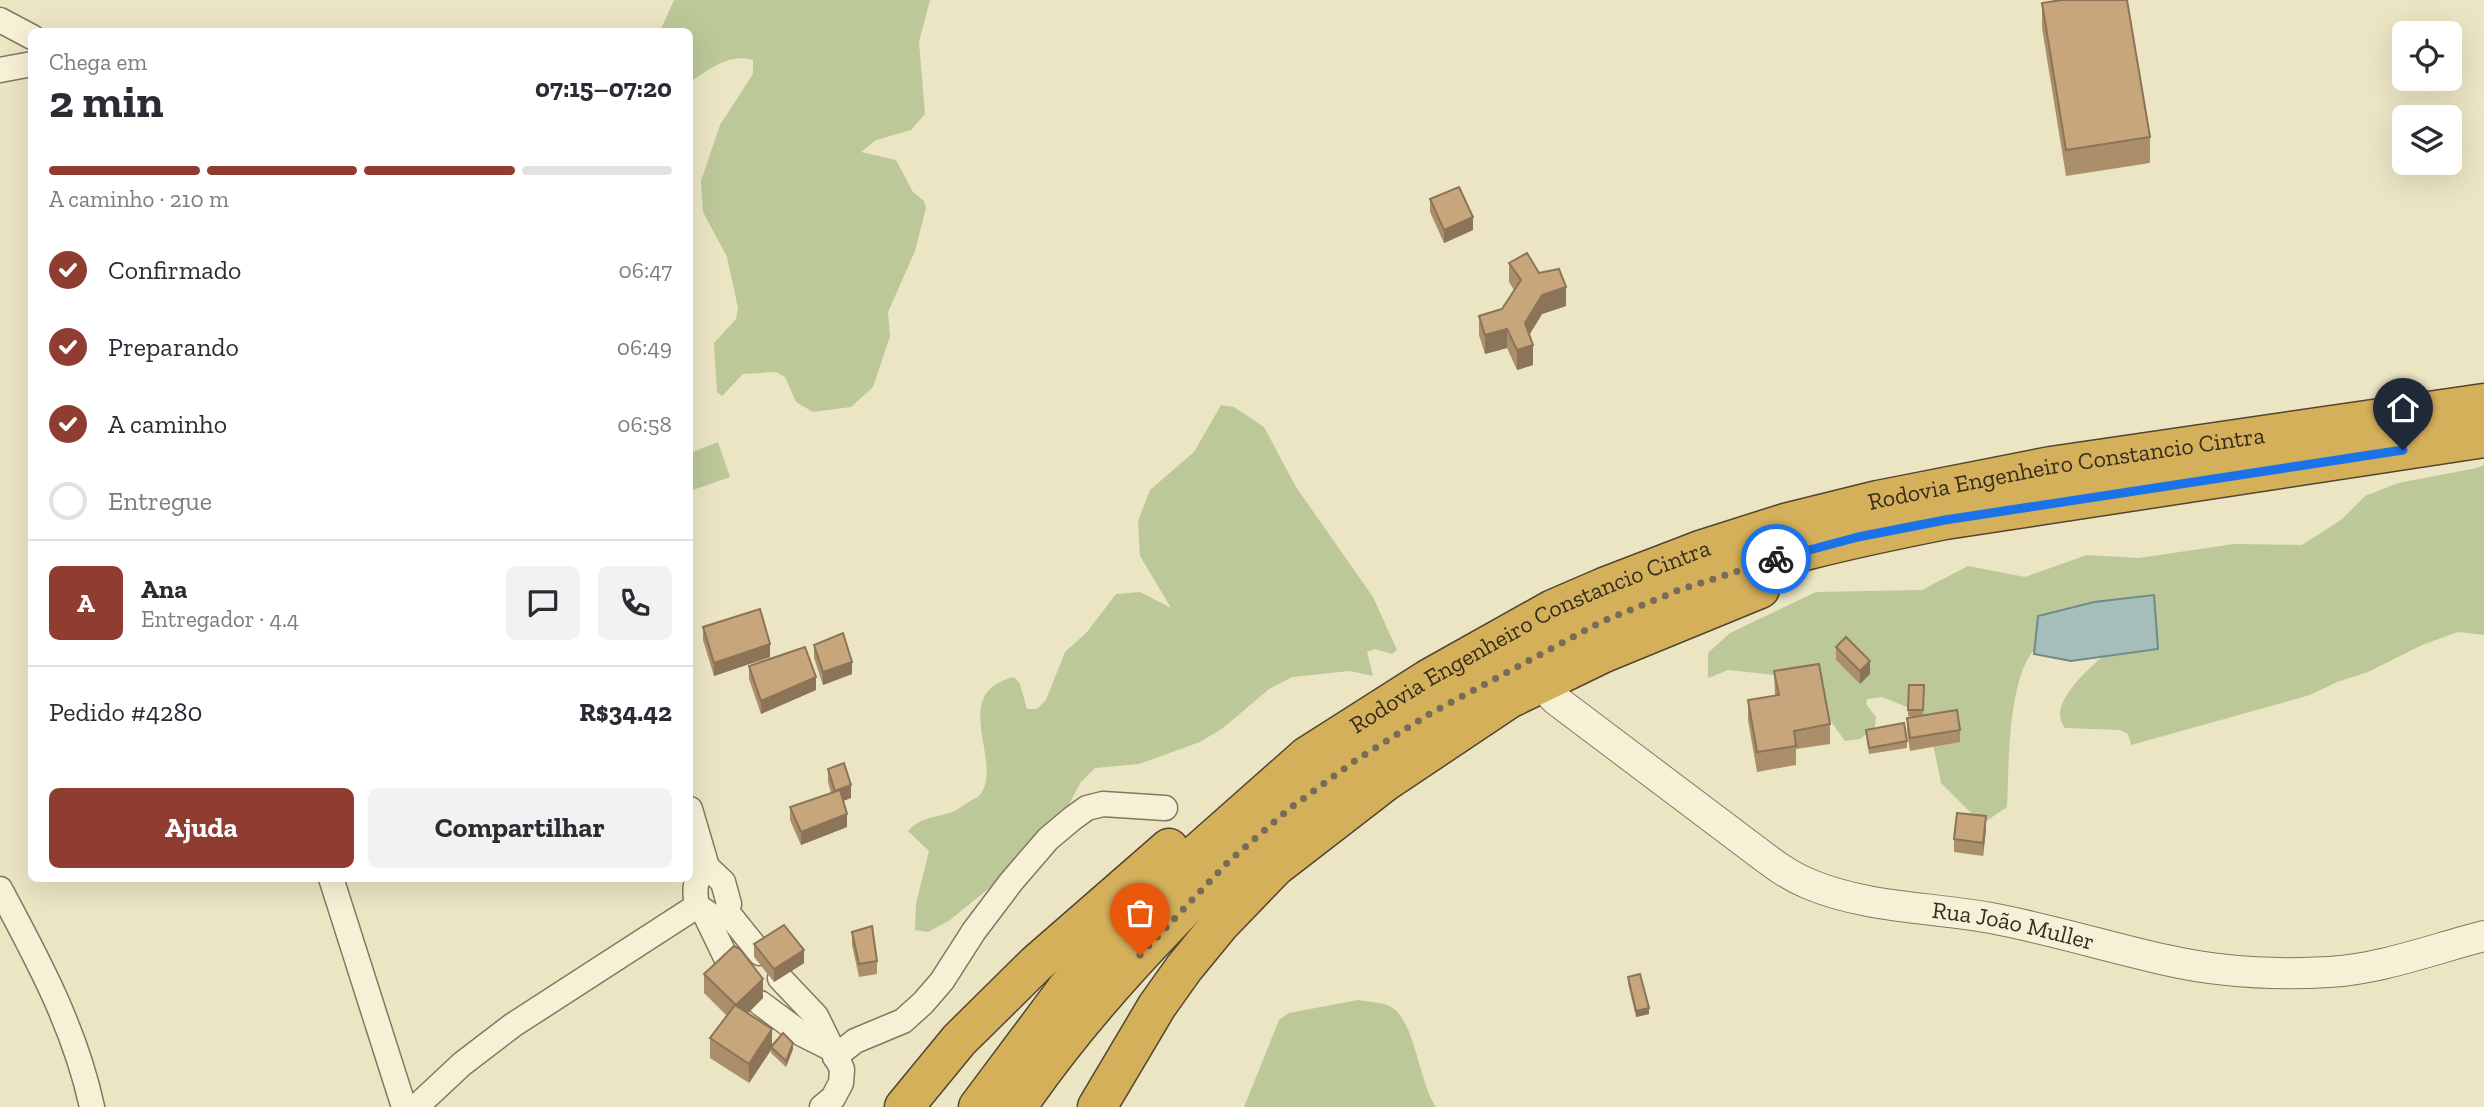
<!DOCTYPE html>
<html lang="pt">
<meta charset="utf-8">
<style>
body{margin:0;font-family:"Zilla Slab",serif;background:#f2f2f3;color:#2b2b33;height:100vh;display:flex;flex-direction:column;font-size:26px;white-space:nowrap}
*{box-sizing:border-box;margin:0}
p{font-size:23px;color:#7c7c81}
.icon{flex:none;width:38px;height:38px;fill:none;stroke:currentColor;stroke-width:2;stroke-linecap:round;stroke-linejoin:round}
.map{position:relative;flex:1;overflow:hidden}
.sheet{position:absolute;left:28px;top:28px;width:665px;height:854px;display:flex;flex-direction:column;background:#fff;border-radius:10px;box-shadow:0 7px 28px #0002}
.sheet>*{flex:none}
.controls{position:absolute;left:2392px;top:21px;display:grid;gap:14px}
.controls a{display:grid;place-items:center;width:70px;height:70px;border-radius:10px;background:#fff;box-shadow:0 7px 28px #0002;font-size:35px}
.pin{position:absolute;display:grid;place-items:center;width:60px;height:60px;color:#fff;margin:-72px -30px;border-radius:50% 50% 50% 0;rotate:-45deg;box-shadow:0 0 7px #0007}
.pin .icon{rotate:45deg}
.courier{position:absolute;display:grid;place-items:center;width:70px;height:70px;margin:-35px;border:5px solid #1a73e8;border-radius:50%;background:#fff;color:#222;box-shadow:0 2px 9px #0007}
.summary em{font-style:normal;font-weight:800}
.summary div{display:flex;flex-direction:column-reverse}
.summary{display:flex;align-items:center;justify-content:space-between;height:119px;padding:0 21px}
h1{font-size:46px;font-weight:800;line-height:52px}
.bar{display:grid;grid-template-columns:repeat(4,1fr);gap:10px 7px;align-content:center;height:84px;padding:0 21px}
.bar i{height:9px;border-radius:5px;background:#e1e1e2}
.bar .on{background:#8f3d30}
.bar p{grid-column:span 4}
.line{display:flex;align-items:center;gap:18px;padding:0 21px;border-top:2px solid #e1e1e2}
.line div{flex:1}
.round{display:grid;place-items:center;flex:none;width:74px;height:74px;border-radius:10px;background:#f2f2f3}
ol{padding:0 21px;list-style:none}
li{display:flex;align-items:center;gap:21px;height:77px}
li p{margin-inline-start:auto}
li .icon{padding:7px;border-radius:50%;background:#8f3d30;color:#fff;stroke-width:4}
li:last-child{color:#7c7c81}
li i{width:38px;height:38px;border:4px solid #e1e1e2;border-radius:50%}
.cta{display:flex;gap:14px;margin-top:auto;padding:14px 21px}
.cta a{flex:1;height:80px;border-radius:10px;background:#8f3d30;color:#fff;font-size:28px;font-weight:800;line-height:80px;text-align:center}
.cta a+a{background:#f2f2f3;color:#2b2b33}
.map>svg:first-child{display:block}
</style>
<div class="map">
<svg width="2484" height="1107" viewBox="0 0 2484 1107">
<rect width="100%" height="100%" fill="#ebe5c4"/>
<g fill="#bcc898">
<path d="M674 0H930L919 42 925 114 911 130 876 140 861 152 896 160 913 192 924 201 926 208 915 251 888 312 890 336 873 387 851 407 813 412 796 402 785 377 776 372 743 374 722 396 717 392 714 343 736 319 738 308 727 257 703 212 701 181 720 125 753 74V60C729 53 709 70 690 82V32L660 31Z"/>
<path d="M1221 405 1234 407 1264 427 1296 487 1373 597 1397 650 1392 654 1375 649 1367 652 1373 676 1350 671 1292 677 1269 689 1223 728 1200 742 1139 764 1095 768 1081 782 1058 824 1031 854 950 920 928 932 915 930 916 904 929 851 908 831C922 816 933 819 952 812 958 810 964 805 970 801 973 799 977 798 980 795 1005 763 947 693 1014 677L1020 684 1027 709H1037L1046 700 1065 652 1087 632 1116 594 1140 592 1171 608 1140 556 1138 521 1150 490 1194 452Z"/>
<polygon points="718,442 730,477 690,491 690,453"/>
<path d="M2484 465V635L2458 632 2422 645 2368 672 2337 682 2310 695 2131 745 2128 734 2120 730 2065 728C2041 700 2112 649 2132 633 2108 636 2069 636 2047 642 2006 653 2009 772 2007 807L1982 824 1941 783 1930 729 1907 707 1882 697 1867 699 1866 704 1876 717 1875 727 1860 739 1845 741 1803 683 1785 676 1728 670 1708 678V653L1730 633 1816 592 1922 590 1968 566 2025 577 2087 555 2139 558 2234 544 2302 545 2341 520 2365 496 2398 483 2477 468Z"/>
<path d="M1358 1000C1368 1002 1382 1002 1391 1007 1415 1020 1419 1083 1436 1107H1244L1279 1020 1289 1013Z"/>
</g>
<polygon fill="#a5beba" stroke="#6d8c88" stroke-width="2" points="2154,595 2158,649 2071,661 2034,654 2038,616 2094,602"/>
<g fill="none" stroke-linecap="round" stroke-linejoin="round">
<g stroke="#84775c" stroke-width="27">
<g id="minor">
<polyline points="0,20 32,37"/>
<polyline points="0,70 32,64"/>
<polyline points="690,809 707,867 723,882 729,904 727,912 760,953"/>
<path d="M707 867C694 878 694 890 697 906L709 914"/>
<polyline points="331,878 404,1107"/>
<path d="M0 889C38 960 75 1028 92 1107"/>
<polyline points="704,912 731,968"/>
<polyline points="780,978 816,1016 842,1069 841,1083 833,1098 822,1107"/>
<polyline points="760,1003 802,1034 830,1048"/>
<polyline points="835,1057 855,1041 903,1021 923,1003 942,981 974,931 1011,882 1048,839 1073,818 1087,808 1103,804 1165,808"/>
<polyline points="416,1107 462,1064 513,1025 697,906"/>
</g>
</g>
<g stroke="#84775c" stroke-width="32">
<g id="tertiary">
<path id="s1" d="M1546 679 1550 694 1556 700 1755 850C1772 863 1789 876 1809 884 1866 908 1931 907 1991 918 2050 929 2107 947 2166 960 2218 972 2276 975 2329 972 2382 969 2433 949 2484 936"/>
</g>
</g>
<g stroke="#524530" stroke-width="41">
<g id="motorway">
<polyline points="904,1107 959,1040 1036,964 1169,848"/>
<path id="s2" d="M978 1107 1067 988 1108 941 1176 872 1307 756 1428 679 1553 609 1604 587 1703 549 1785 523 1878 500 2051 466 2484 403"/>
<path d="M1017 1107C1062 1041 1114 981 1169 924 1207 884 1245 845 1288 810 1346 762 1412 724 1478 688 1543 652 1608 618 1677 591 1763 558 1854 538 1945 520L2484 438"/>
<polyline points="1097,1107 1157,1006 1184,968 1221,923 1275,867 1385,782 1509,699 1604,653 1760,589"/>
</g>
</g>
<use href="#minor" stroke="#f6f1d6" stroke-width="24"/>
<use href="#tertiary" stroke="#f6f1d6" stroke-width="30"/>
<use href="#motorway" stroke="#d5b05a" stroke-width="38"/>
</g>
<g fill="#ab8f6b">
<polygon points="2042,3 2150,137 2150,163 2066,176 2042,28"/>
<polygon points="1430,199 1473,230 1444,243 1430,212"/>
<polygon points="1509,263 1539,273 1566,306 1542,314 1529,335 1533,365 1517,370 1507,348 1485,354 1479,335 1479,316 1502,309 1514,290 1509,282"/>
<polygon points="703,627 770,657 714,676 703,640"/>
<polygon points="814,645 852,674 823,685 814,658"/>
<polygon points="1836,647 1870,674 1860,684 1836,660"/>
<polygon points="749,666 816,690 761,714 749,679"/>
<polygon points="1774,671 1830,724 1830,744 1796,749 1796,765 1757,772 1748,720 1748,700 1775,696"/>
<polygon points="1909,685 1924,685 1923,715 1960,730 1960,742 1910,751 1907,731 1907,718 1916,717 1908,716"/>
<polygon points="1866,730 1907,741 1907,748 1869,754"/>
<polygon points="828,769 851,798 843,801 847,827 801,845 790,820 790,807 831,793 828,782"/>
<polygon points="1986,829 1983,856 1954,852 1954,839"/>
<polygon points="852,932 877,961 877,974 859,977 852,945"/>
<polygon points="754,944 804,963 774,982 754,957"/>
<polygon points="704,974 763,998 748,1013 772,1045 793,1049 786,1067 771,1053 771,1050 749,1083 710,1058 710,1038 727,1016 704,993"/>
<polygon points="1628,977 1649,1014 1636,1017 1628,983"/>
</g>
<g fill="#8b7457">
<polygon points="1473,217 1473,230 1444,243 1444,230"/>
<polygon points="1566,287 1566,306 1542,314 1525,342 1525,323 1542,295"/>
<polygon points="1507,329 1507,348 1485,354 1485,335"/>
<polygon points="1533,345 1533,365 1517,370 1517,350"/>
<polygon points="770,644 770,657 714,676 714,663"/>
<polygon points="1870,661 1870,674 1860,684 1860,671"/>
<polygon points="852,662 852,674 823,685 823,672"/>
<polygon points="816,677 816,690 761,714 761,701"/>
<polygon points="851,785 851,798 835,804 835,791"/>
<polygon points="847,814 847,827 801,845 801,832"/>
<polygon points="1986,816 1986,829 1983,856 1983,843"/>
<polygon points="804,950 804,963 774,982 774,969"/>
<polygon points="763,979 763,998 736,1025 736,1005"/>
<polygon points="1649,1008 1649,1014 1636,1017 1636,1011"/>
<polygon points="772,1029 772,1048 771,1047 771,1050 749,1083 749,1064"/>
<polygon points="793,1043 793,1049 786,1067 786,1061"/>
</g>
<g fill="#c7a67c" stroke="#8b7457" stroke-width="2">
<polygon points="2062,0 2127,0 2150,137 2066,150 2042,3"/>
<polygon points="1459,187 1473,217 1444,230 1430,199"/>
<polygon points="1527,253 1539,273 1559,269 1566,287 1542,295 1525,323 1533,345 1517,350 1507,329 1485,335 1479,316 1502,309 1521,280 1509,263"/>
<polygon points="760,609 770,644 714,663 703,627"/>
<polygon points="843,633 852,662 823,672 814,645"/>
<polygon points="1846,637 1870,661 1860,671 1836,647"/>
<polygon points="805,647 816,677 761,701 749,666"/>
<polygon points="1819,664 1830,724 1794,731 1796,746 1757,752 1748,700 1779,695 1774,671"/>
<polygon points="1909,685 1924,685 1923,710 1908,710"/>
<polygon points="1957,710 1960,730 1910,738 1907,718"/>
<polygon points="1904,723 1907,741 1869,748 1866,730"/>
<polygon points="844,763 851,785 835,791 828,769"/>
<polygon points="840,790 847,814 801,832 790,807"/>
<polygon points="1957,813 1986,816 1983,843 1954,839"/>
<polygon points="784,925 804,950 774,969 754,944"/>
<polygon points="872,926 877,961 859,964 852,932"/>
<polygon points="734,946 740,949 763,979 736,1005 704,974"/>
<polygon points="1640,974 1649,1008 1636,1011 1628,977"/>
<polygon points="735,1005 772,1029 749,1064 710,1038"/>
<polygon points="783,1033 793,1043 786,1061 771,1047"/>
</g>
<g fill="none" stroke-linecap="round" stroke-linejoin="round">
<polyline stroke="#756d59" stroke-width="7" stroke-dasharray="0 12.6" points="1140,955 1228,862 1289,809 1356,760 1431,713 1601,622 1679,590 1776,559"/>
<polyline stroke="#1a73e8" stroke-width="9" points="1776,559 1858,537 1945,520 2403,450"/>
</g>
<g text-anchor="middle" stroke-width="5" stroke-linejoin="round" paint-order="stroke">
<g font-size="24" fill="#352d1f" stroke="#f3eed3">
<text dy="8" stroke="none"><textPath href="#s2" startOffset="1304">Rodovia Engenheiro Constancio Cintra</textPath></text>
<text dy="8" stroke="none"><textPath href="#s2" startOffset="737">Rodovia Engenheiro Constancio Cintra</textPath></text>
<text dy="8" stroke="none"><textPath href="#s1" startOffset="546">Rua João Muller</textPath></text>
</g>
</g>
</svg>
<div class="controls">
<a><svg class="icon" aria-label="locate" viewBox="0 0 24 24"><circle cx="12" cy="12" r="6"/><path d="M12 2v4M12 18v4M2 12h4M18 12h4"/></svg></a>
<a><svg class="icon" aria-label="layers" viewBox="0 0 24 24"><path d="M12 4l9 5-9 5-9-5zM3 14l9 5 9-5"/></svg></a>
</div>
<div class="pin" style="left:1140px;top:955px;background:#ea580c"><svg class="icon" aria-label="bag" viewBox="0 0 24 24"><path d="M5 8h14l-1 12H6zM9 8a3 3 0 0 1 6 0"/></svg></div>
<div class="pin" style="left:2403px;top:450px;background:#1f2937"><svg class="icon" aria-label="home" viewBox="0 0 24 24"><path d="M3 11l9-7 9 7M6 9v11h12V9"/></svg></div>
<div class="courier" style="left:1776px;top:559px"><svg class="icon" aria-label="bike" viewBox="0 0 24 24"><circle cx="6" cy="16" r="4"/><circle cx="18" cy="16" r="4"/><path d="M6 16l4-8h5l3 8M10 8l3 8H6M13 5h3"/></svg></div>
<section class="sheet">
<div class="summary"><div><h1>2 min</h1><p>Chega em</p></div><em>07:15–07:20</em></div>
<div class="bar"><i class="on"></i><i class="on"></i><i class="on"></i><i></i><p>A caminho · 210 m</p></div>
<ol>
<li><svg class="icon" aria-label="check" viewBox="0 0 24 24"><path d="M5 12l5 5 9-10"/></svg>Confirmado<p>06:47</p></li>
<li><svg class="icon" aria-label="check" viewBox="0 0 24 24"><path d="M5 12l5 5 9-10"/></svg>Preparando<p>06:49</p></li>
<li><svg class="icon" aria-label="check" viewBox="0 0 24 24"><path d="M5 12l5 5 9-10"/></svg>A caminho<p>06:58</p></li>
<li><i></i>Entregue</li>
</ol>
<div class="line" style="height:126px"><b class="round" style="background:#8f3d30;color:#fff">A</b><div><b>Ana</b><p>Entregador · 4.4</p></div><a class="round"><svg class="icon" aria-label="chat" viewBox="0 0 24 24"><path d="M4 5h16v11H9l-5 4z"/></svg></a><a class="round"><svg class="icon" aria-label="phone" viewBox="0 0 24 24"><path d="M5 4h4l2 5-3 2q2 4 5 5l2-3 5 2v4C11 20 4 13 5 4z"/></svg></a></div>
<div class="line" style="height:91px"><div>Pedido #4280</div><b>R$34.42</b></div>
<div class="cta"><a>Ajuda</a><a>Compartilhar</a></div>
</section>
</div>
